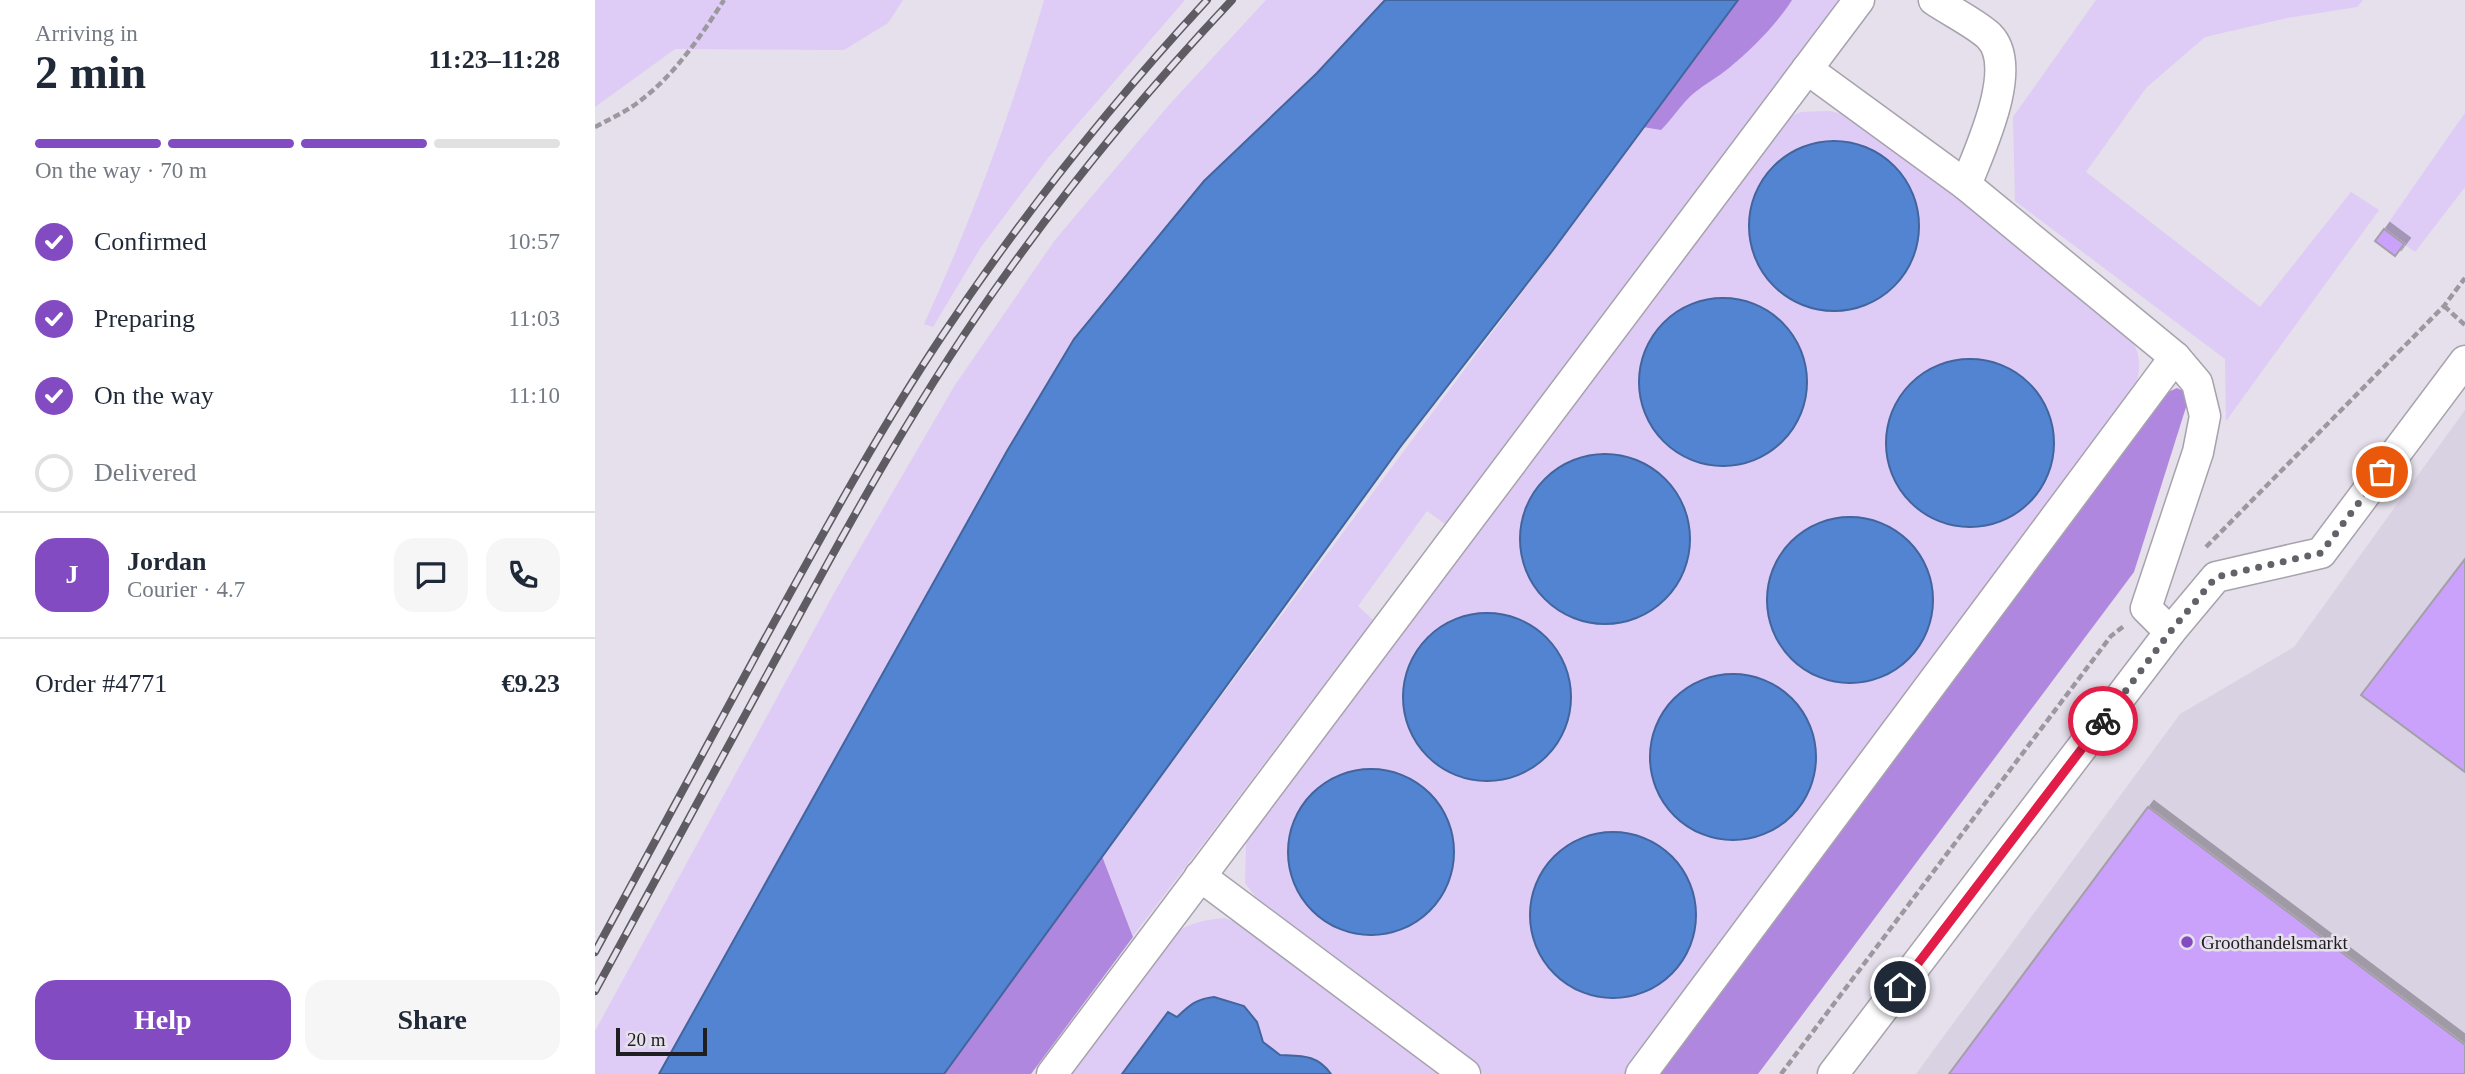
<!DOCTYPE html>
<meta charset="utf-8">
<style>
body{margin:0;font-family:"Times New Roman",serif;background:#f6f6f7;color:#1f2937;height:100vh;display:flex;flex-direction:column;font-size:26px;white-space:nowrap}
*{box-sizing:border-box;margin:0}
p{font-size:23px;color:#747a83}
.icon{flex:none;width:38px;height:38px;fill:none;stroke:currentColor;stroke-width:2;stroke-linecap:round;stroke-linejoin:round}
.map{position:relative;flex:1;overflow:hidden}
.sheet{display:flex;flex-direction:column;background:#fff;width:595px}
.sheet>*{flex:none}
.scale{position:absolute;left:21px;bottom:18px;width:91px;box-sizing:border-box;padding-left:7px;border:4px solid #1f1e21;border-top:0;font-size:19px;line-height:24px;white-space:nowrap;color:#1f1e21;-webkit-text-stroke:5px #e5e0eb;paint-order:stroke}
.pin{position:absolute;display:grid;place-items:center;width:60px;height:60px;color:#fff;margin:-30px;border:4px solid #fff;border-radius:50%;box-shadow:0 2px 7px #0007}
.courier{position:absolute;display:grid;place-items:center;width:70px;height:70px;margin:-35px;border:5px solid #e11d48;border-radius:50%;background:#fff;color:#222;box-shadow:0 2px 9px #0007}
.head em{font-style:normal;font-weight:800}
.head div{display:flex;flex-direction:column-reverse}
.head{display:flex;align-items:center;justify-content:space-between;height:119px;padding:0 35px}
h1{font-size:46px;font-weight:800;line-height:52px}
.bar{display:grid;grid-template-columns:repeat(4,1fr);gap:10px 7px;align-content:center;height:84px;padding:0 35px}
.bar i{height:9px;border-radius:5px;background:#e0e1e3}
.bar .active{background:#834bc2}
.bar p{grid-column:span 4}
.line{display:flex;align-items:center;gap:18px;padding:0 35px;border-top:2px solid #e0e1e3}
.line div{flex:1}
.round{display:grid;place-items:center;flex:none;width:74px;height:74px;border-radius:21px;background:#f6f6f7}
ol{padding:0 35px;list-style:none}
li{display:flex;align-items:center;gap:21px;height:77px}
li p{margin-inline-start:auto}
li .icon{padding:7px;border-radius:50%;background:#834bc2;color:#fff;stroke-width:4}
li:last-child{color:#747a83}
li i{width:38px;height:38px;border:4px solid #e0e1e3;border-radius:50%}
.cta{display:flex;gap:14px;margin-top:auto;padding:14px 35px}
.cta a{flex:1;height:80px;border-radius:21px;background:#834bc2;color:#fff;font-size:28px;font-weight:800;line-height:80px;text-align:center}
.cta a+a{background:#f6f6f7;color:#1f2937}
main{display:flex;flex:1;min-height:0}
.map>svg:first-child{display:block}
</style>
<main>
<section class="sheet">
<div class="head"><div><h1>2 min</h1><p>Arriving in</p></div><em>11:23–11:28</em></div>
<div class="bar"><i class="active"></i><i class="active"></i><i class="active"></i><i></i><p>On the way · 70 m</p></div>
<ol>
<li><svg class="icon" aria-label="check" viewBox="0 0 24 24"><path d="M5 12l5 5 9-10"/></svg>Confirmed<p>10:57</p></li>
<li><svg class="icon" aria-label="check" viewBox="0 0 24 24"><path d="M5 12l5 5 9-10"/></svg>Preparing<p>11:03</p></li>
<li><svg class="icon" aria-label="check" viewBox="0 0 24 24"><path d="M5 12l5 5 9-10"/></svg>On the way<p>11:10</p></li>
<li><i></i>Delivered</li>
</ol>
<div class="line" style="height:126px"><b class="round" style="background:#834bc2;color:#fff">J</b><div><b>Jordan</b><p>Courier · 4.7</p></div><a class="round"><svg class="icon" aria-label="chat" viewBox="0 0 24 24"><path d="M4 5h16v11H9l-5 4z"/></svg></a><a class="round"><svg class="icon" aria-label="phone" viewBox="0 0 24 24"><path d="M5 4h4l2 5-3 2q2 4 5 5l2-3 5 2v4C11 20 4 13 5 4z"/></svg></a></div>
<div class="line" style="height:91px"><div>Order #4771</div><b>€9.23</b></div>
<div class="cta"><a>Help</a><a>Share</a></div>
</section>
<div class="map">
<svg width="1870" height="1074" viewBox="0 0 1870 1074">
<defs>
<filter id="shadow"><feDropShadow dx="6" dy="-6" stdDeviation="0" flood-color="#0004"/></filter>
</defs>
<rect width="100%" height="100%" fill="#e5e0eb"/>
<polygon fill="#d9d2e3" points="1870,410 1870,1074 1321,1074 1585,714 1699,647"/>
<g fill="#decbf6">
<polygon points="0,0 308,0 293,23 249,50 80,49 0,107"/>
<path d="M449 0H590L453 158 386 247 338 327 329 324C377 220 417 111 449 0Z"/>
<polygon points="671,0 853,0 93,1074 0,1074 0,1031 243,586 360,385 460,240 574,105"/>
<polygon points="1143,0 1245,0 850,524 832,511 763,606 778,620 538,936 507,856 958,251 954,232"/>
<polygon points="1501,0 1768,0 1762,7 1692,18 1610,37 1551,88 1491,172 1665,307 1756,192 1784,210 1631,421 1630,359 1420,201 1418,117"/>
<path d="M1234 111 1258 116 1527 322C1548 357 1548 363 1536 402L1033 1074H889L666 904 650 883 651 844 657 823 1185 121 1206 112Z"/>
<polygon points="1870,113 1870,187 1820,252 1789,229"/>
<path d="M629 918 654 927 850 1074H469L571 939C589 925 606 920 629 918Z"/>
</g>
<g fill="#b087de">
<path d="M1084 0H1197C1181 25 1157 49 1134 68 1123 77 1110 84 1099 93 1086 104 1078 118 1066 130L1048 127Z"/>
<polygon points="958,250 806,446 507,856 538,937 436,1074 282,1074"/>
<polygon points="1582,388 1590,392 1592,404 1539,572 1163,1074 1063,1074 1573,392"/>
</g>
<g fill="#5384d2" stroke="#43659d" stroke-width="2">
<polygon points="790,0 1143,0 958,250 806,446 349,1074 64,1074 412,451 479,339 609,181 722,73"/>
<circle cx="1239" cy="226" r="85"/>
<circle cx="1128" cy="382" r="84"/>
<circle cx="1375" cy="443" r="84"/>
<circle cx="1010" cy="539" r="85"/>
<circle cx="1255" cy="600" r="83"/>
<circle cx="892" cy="697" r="84"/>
<circle cx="1138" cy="757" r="83"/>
<circle cx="776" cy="852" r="83"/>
<circle cx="1018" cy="915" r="83"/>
<path d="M619 997 649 1006 662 1022 668 1042 685 1055C706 1056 722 1054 736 1074H527L573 1012 582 1017C595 1005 601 999 619 997Z"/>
</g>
<g fill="#cba2fb" stroke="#a49fa9" stroke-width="2" filter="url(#shadow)">
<polygon points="1789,229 1809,244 1800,256 1780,241"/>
<polygon points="1870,559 1870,772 1766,695"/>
<polygon points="1553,807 1870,1045 1870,1074 1354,1074"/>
</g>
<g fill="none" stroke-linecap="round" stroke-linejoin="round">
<g stroke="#a7a3ad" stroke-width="33">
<g id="minor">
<path d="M1339 0C1355 11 1380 23 1394 36 1425 67 1384 151 1371 185L1580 357 1602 383 1610 416 1603 452 1551 608 1575 632"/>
<polyline points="1212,69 1371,185"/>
<polyline points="605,876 870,1074"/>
<polyline points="457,1074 1264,0"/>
<polyline points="1046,1074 1580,357"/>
<polyline points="1238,1074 1575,632 1621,577 1726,553 1870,361"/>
</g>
</g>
<g stroke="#9c98a0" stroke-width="4.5" stroke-dasharray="7 3.5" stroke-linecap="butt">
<path d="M0 127C13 120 26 114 38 106 77 79 104 39 129 0"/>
<polyline points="1849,306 1870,325"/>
<polyline points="1611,547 1849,306 1870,278"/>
<polyline points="1186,1074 1516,636 1529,626"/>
</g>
<use href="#minor" stroke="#fff" stroke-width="30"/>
<g stroke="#5e5c62" stroke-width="8">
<g id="rail">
<path d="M0 952C55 850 111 748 166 646 224 541 281 435 347 336 426 217 515 105 612 0"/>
<path d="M0 991C62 878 123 764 185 651 255 521 327 390 414 270 482 175 557 85 637 0"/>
</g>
</g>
<use href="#rail" stroke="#e5e0eb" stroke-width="5" stroke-dasharray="16" stroke-linecap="butt"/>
</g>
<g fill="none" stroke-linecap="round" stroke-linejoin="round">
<polyline stroke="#646268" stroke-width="7" stroke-dasharray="0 12.6" points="1508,721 1575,632 1621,577 1726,553 1787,472"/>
<polyline stroke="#e11d48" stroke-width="9" points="1305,987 1508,721"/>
</g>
<circle fill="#834bc2" stroke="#e5e0eb" stroke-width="2.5" cx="1592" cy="942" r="7"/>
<g text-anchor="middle" stroke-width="5" stroke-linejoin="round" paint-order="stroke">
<g font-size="19" fill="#1f1e21" stroke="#e5e0eb" text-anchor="start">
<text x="1606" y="949">Groothandelsmarkt</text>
</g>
</g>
</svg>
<div class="scale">20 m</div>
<div class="pin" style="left:1787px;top:472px;background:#ea580c"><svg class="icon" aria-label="bag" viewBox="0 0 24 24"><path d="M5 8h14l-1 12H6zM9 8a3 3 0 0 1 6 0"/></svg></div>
<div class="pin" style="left:1305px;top:987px;background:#1f2937"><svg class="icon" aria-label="home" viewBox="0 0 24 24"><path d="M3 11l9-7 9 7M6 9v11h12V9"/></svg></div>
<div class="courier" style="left:1508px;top:721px"><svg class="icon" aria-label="bike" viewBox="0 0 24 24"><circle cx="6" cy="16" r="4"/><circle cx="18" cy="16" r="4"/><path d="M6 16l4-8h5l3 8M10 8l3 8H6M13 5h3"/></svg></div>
</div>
</main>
